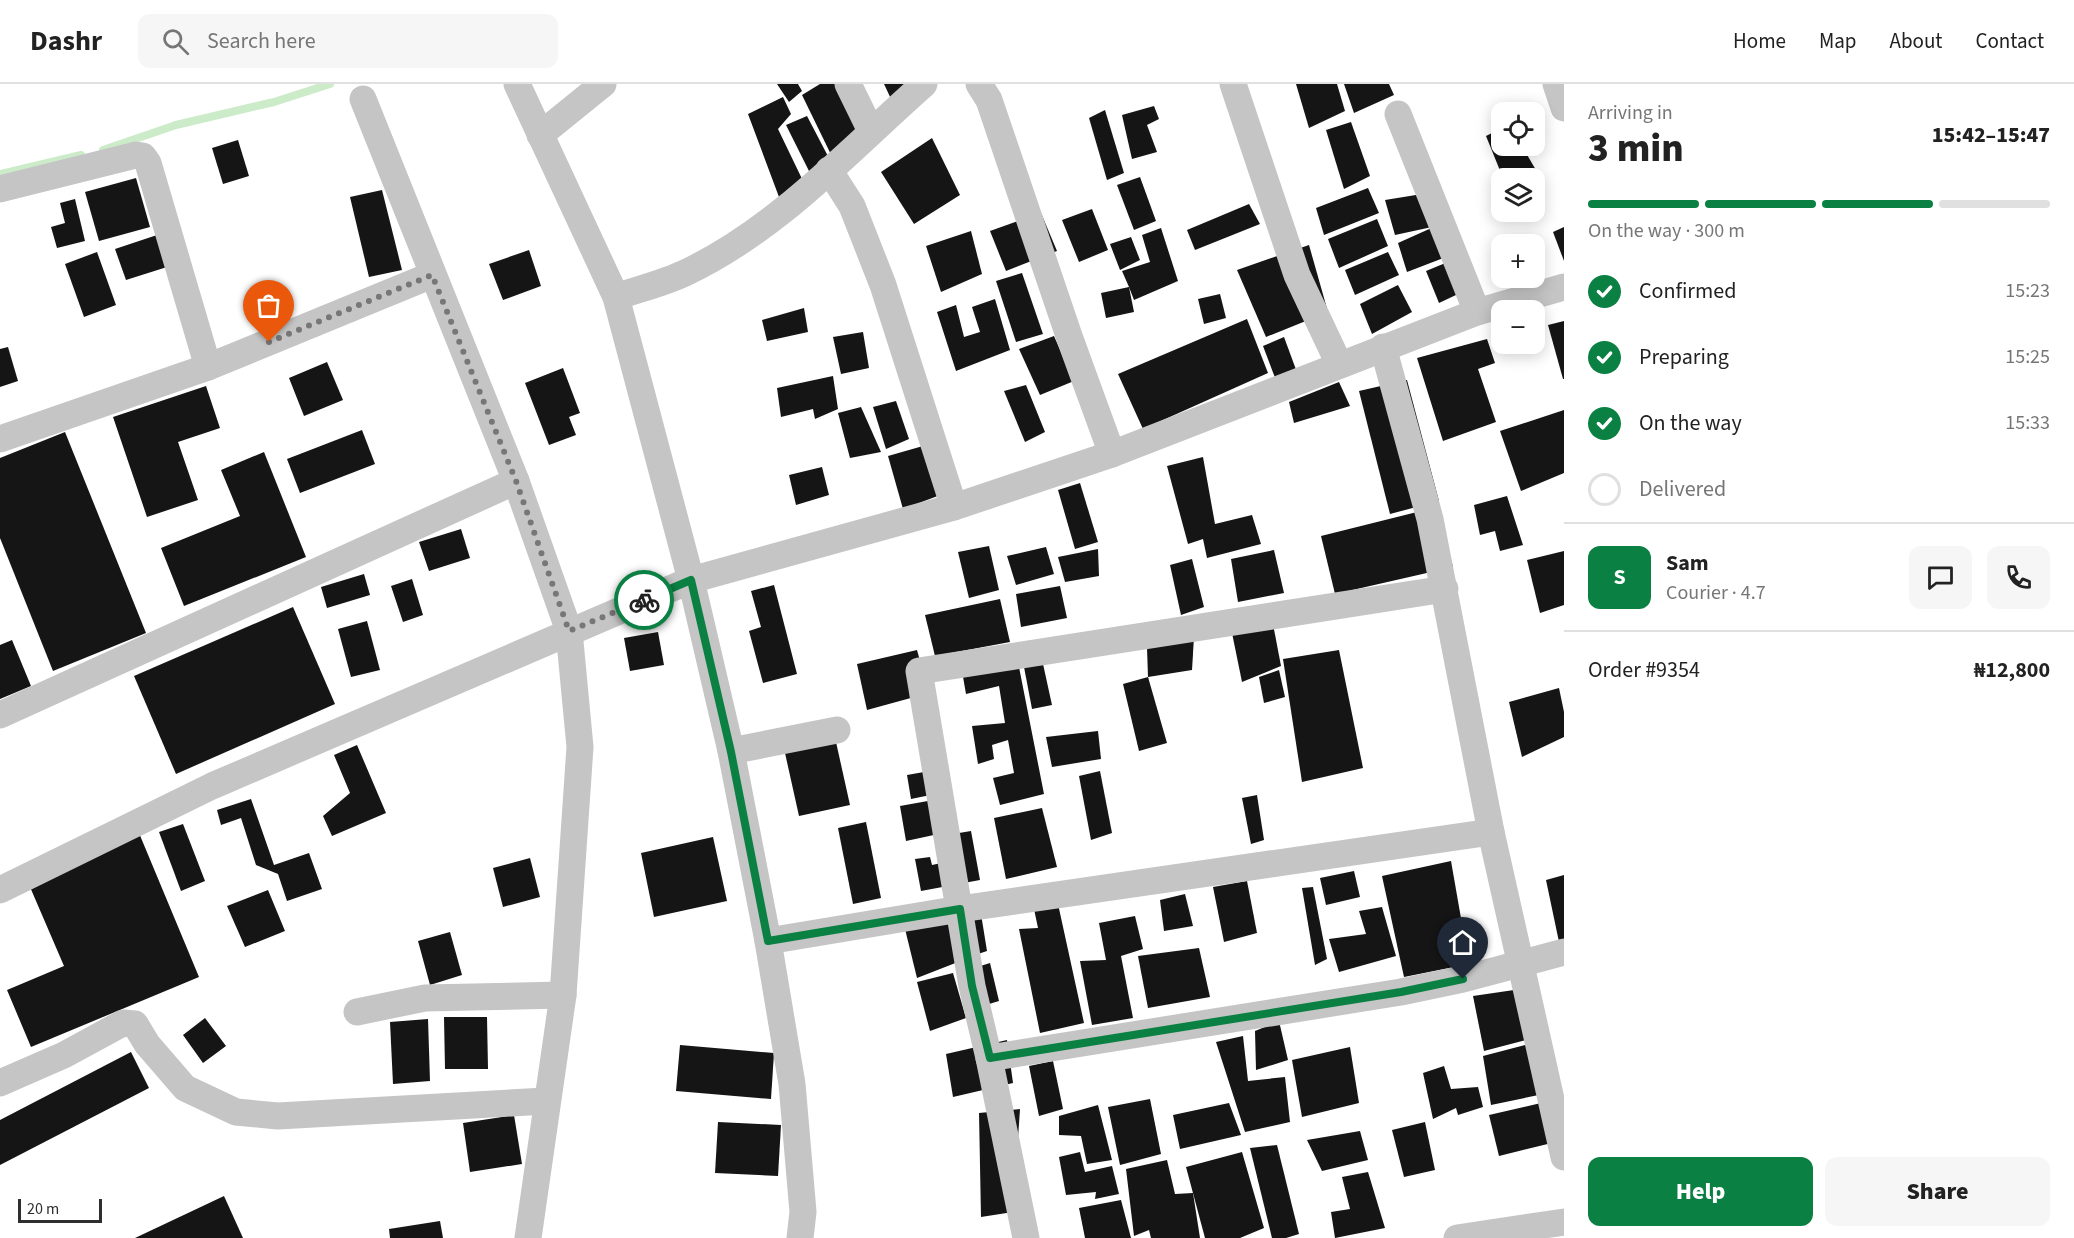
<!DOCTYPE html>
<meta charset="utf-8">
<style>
body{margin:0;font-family:"Source Sans 3",sans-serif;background:#f6f6f6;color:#222;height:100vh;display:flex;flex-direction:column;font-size:22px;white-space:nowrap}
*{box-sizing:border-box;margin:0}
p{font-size:20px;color:#767676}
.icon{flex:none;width:33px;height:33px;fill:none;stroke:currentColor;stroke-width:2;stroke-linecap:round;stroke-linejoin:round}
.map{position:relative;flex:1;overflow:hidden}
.side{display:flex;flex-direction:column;background:#fff;width:510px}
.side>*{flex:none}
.controls{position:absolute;left:1491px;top:18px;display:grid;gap:12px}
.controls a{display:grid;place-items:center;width:54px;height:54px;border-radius:12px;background:#fff;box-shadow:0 3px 15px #0003;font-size:30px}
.scale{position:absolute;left:18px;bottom:15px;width:84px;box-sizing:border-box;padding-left:6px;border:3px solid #2e2e2e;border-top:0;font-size:16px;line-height:21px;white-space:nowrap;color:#2e2e2e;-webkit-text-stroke:4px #fff;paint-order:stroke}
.pin{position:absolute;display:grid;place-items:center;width:51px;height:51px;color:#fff;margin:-62px -26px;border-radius:50% 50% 50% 0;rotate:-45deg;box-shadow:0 0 6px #0007}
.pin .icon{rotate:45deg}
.courier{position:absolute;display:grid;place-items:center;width:60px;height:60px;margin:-30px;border:4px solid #0b8043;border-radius:50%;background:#fff;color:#222;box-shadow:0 2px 8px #0007}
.headline em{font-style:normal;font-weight:800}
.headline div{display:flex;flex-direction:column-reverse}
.headline{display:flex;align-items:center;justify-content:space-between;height:102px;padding:0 24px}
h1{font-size:39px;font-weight:800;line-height:45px}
.bar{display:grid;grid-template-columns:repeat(4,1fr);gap:9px 6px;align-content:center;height:72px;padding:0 24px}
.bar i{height:8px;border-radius:4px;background:#e0e0e0}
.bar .on{background:#0b8043}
.bar p{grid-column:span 4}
.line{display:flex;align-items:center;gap:15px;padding:0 24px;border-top:2px solid #e0e0e0}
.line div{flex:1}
.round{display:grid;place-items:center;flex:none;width:63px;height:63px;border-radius:12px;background:#f6f6f6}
ol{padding:0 24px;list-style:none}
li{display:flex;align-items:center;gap:18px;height:66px}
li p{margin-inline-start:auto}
li .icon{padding:6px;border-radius:50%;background:#0b8043;color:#fff;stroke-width:4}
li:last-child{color:#767676}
li i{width:33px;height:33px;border:3px solid #e0e0e0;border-radius:50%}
.cta{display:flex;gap:12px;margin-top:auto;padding:12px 24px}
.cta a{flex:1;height:69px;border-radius:12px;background:#0b8043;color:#fff;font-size:24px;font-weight:800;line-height:69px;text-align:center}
.cta a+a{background:#f6f6f6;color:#222}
header{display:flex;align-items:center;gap:36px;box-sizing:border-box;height:84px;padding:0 30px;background:#fff;border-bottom:2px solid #e0e0e0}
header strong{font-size:28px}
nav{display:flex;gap:33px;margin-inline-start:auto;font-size:21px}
.search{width:420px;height:54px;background:#f6f6f6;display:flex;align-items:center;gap:15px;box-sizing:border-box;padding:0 21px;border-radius:12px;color:#767676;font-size:22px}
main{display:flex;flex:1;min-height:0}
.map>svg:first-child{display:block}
</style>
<header>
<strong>Dashr</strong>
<div class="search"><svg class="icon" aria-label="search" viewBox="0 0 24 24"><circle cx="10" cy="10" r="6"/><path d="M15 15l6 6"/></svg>Search here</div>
<nav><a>Home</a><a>Map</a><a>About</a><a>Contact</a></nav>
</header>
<main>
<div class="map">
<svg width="1564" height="1154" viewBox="0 0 1564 1154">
<rect width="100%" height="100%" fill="#fff"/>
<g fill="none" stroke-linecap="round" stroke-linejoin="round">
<g stroke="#ccebc8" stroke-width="8">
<polyline points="103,66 176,41 274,18 330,0"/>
<polyline points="0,90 81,71"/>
</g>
</g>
<g fill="#151515">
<polygon points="777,0 798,0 802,7 789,18"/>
<polygon points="820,0 857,0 886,50 839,87 802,11"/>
<polygon points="884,0 906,0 892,17"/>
<polygon points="1296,0 1337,0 1345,27 1309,44"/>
<polygon points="1344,0 1389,0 1394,11 1354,29"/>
<polygon points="783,13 791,30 778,45 804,99 779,113 748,30"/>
<polygon points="1154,22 1159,35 1147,41 1157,68 1132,75 1122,31"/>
<polygon points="1105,26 1124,89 1107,96 1089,34"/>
<polygon points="807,32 831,78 812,93 786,41"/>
<polygon points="1351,38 1370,92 1344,105 1326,46"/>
<polygon points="1502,44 1502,62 1522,62 1540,93 1534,96 1503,94 1486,52"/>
<polygon points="932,54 960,111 914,140 881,88"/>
<polygon points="238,56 249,92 223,100 212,64"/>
<polygon points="1140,93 1156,137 1134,146 1117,101"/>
<polygon points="136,94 150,143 99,157 85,108"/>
<polygon points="1368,104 1379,129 1324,151 1316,124"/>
<polygon points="382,106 402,186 369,193 350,113"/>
<polygon points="1422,110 1432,143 1395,151 1385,116"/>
<polygon points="75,115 85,157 57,164 51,143 65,139 60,119"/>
<polygon points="1249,120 1260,140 1195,166 1187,146"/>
<polygon points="1092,125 1108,166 1079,178 1062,136"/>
<polygon points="1041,129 1057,167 1006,187 990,147"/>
<polygon points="1377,135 1388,162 1339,184 1328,155"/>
<polygon points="1447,137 1459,168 1407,188 1398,159"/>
<polygon points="1564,143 1564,177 1553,148"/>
<polygon points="1161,144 1178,197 1134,216 1129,203 1134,228 1106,234 1101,209 1129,203 1122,187 1150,178 1142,151"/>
<polygon points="971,147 982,190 941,208 926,162"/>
<polygon points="157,151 167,183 126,196 115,165"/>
<polygon points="1131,153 1140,176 1120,186 1110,160"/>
<polygon points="1309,161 1328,228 1266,253 1237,186"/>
<polygon points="529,166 541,202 503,216 489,180"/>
<polygon points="97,168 116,221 84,233 65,180"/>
<polygon points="1388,168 1399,191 1355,211 1345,186"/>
<polygon points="1460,173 1473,203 1439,219 1426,187"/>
<polygon points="1022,189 1043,250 1016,258 996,197"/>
<polygon points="1398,201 1412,228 1372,250 1360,220"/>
<polygon points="1220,210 1226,234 1204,240 1198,215"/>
<polygon points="995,215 1010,266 956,287 937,228 956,221 964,253 980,248 972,223"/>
<polygon points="804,224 808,248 767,257 762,236"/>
<polygon points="1247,235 1268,289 1143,345 1118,290"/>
<polygon points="1564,237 1564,295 1563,295 1548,241"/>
<polygon points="863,248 869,284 841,290 833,253"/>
<polygon points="1054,252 1074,297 1040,311 1019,265"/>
<polygon points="1284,253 1298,291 1277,299 1263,262"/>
<polygon points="1487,255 1495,279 1478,285 1496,338 1443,357 1417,274"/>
<polygon points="8,263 18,297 0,303 0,265"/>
<polygon points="327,278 343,316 304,332 289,294"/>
<polygon points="563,284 580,329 569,333 576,351 549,361 525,299"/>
<polygon points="833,292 838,325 815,335 813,325 781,333 777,304"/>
<polygon points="1407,296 1439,417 1390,430 1359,307"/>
<polygon points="1339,298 1350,322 1294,339 1289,318"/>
<polygon points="1026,301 1045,348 1025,358 1004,307"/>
<polygon points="206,302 220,344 178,358 198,416 147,433 113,333"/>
<polygon points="896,317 909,355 886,365 873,323"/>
<polygon points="861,323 881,368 850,374 838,329"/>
<polygon points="1564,326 1564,389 1521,407 1500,347"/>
<polygon points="362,346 375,380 300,409 287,375"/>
<polygon points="65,348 146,549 53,587 0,454 0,374"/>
<polygon points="930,360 943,410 903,425 888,372"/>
<polygon points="264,368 306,473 184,522 161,464 240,432 221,386"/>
<polygon points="1203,373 1215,440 1252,431 1261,460 1207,474 1203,455 1188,460 1167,382"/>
<polygon points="822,383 829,411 796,421 789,391"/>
<polygon points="1080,399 1098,458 1075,465 1058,406"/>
<polygon points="1507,412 1523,461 1500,467 1495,447 1480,451 1474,421"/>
<polygon points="1437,423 1453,483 1335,510 1321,452"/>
<polygon points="461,445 470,474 429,487 419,458"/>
<polygon points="989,462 999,506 969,514 958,468"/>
<polygon points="1046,463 1054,490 1016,501 1007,472"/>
<polygon points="1098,465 1099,492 1065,498 1058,473"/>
<polygon points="1274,466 1284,509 1238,518 1231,475"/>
<polygon points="1564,467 1564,521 1540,529 1527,476"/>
<polygon points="1192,475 1204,523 1181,531 1170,481"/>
<polygon points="364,490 370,511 327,524 321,503"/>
<polygon points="412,495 423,531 403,538 391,502"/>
<polygon points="774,501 797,590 763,599 749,547 761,543 751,507"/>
<polygon points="1060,502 1067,534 1021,543 1016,510"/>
<polygon points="1000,515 1010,558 935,572 925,531"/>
<polygon points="293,523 335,620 176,690 134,592"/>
<polygon points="367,537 380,586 351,593 338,545"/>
<polygon points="1273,540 1281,582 1242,598 1232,549"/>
<polygon points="658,548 664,581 630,587 624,554"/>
<polygon points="1194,553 1192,586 1148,593 1147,564"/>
<polygon points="12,556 31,602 0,615 0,561"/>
<polygon points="917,566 929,609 867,626 857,580"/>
<polygon points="1339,566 1363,684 1302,698 1283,575"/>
<polygon points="1018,578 1044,710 1000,721 993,694 1014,689 1008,656 992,661 994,675 978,680 972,642 1005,639 999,602 966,610 962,587"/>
<polygon points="1043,580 1052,621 1032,625 1024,583"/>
<polygon points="1279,586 1285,613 1264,619 1259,593"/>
<polygon points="1148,593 1167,659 1139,667 1123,600"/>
<polygon points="1559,604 1564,628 1564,653 1522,673 1509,618"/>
<polygon points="1098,647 1101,675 1052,683 1046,653"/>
<polygon points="836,658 850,721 799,732 785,669"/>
<polygon points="357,661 386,729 332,752 323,732 350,709 334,671"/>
<polygon points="941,685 945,708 911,715 907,691"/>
<polygon points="1100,687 1112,749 1091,756 1079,692"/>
<polygon points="1257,711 1264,756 1251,760 1242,714"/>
<polygon points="950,713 957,746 906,757 900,722"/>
<polygon points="251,715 274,781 309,769 322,805 287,817 278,790 256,781 241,734 221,741 217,726"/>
<polygon points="1042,724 1057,783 1006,795 994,734"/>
<polygon points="866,738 881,814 853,820 838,744"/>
<polygon points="183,740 205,797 181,807 159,748"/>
<polygon points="971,747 980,796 921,807 915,775 930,773 932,781 960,775 953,750"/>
<polygon points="139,749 199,893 31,963 7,906 64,882 30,803"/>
<polygon points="713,753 727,817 654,833 641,769"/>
<polygon points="530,774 540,813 503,823 493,784"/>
<polygon points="1451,777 1469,880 1404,893 1382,792"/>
<polygon points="1354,787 1360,813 1326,821 1320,794"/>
<polygon points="1564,791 1564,857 1559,858 1546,796"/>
<polygon points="1247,797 1257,849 1224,858 1213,803"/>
<polygon points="1313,803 1327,875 1315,881 1302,804"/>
<polygon points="268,806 285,847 245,863 227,822"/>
<polygon points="1185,810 1193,842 1164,847 1160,816"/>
<polygon points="1058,820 1084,939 1040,949 1019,845 1038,844 1034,825"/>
<polygon points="1382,823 1396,872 1339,888 1329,855 1366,850 1359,827"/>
<polygon points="981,830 987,867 960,876 954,836"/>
<polygon points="1135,832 1143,865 1121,872 1133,934 1092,941 1080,877 1106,876 1099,839"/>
<polygon points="948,835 958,878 917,894 905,845"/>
<polygon points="450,848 462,891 430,901 418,857"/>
<polygon points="1199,864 1210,913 1148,924 1138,872"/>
<polygon points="990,879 999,917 969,926 958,889"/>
<polygon points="953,889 966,934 930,947 917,898"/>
<polygon points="1535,903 1545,951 1484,967 1473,912"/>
<polygon points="444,933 487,933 488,985 445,985"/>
<polygon points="205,934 226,962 203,979 183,951"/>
<polygon points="428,935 430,997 393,1000 390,938"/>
<polygon points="1279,937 1288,976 1256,986 1255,947"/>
<polygon points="1243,952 1248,997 1285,993 1290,1038 1245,1048 1216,958"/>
<polygon points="1548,955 1558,1007 1491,1021 1483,972"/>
<polygon points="1007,956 1013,999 953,1013 946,970"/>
<polygon points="680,961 774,969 771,1015 676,1007"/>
<polygon points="1350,963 1359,1019 1302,1033 1292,976"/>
<polygon points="131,968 149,1004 0,1081 0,1036"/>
<polygon points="1053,977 1063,1025 1039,1032 1029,982"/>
<polygon points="1444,982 1451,1005 1478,1003 1483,1023 1458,1031 1456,1024 1433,1035 1423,989"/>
<polygon points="1150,1015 1161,1070 1120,1081 1108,1023"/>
<polygon points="1558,1015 1564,1056 1499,1072 1489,1031"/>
<polygon points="1229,1019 1241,1051 1180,1065 1173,1031"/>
<polygon points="1098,1021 1112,1076 1087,1080 1081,1052 1059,1051 1059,1032"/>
<polygon points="1020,1025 1013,1128 981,1133 979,1029"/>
<polygon points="514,1031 522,1080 470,1088 463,1039"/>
<polygon points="718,1038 781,1041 778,1092 715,1089"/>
<polygon points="1425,1038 1435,1086 1404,1093 1392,1046"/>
<polygon points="1360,1047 1368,1076 1322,1087 1307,1056"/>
<polygon points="1277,1061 1299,1150 1286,1154 1272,1154 1250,1064"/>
<polygon points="1080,1068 1085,1088 1112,1082 1119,1110 1095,1115 1096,1108 1066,1111 1059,1073"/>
<polygon points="1242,1068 1264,1144 1240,1154 1205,1154 1186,1083"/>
<polygon points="1167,1076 1175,1110 1193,1109 1200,1154 1151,1154 1149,1146 1134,1152 1126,1085"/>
<polygon points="1368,1088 1385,1144 1335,1154 1331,1128 1350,1125 1342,1093"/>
<polygon points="224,1112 243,1154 135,1154"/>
<polygon points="1121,1116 1131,1154 1085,1154 1079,1124"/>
<polygon points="440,1137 443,1154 390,1154 389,1145"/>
</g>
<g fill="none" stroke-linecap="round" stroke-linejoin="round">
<g stroke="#c5c5c5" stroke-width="27">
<polyline points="517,0 616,213 691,496 731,667 768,857 792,1000 803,1128 800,1154"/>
<polyline points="848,0 871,47"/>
<polyline points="979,0 989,16 1069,252 1112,370"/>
<polyline points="1233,0 1297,191 1339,280"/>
<polyline points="1556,0 1564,24"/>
<polyline points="363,15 516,397 569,547 580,663 563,911 528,1154"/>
<polyline points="1398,30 1477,228"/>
<polyline points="540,51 603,0"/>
<polyline points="829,86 852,122 883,201 954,423"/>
<polyline points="0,105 136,71 143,72 148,79 208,283"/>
<path d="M616 213C639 205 664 199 685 189 778 145 848 67 924 0"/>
<polyline points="1383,263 1430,435 1491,748 1564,1073"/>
<polyline points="0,355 208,283 432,191"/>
<polyline points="0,631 516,397"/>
<polyline points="731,667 837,646"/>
<polyline points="0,806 212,702 691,496 954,423 1112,370 1477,228 1564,203"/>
<polyline points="768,857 960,825 1491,748"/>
<polyline points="357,928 425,914 563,911"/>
<polyline points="989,974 1401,908 1463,895 1564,868"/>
<polyline points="0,999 64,971 123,939 135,940 147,960 185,1004 236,1028 278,1032 546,1017"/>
<polyline points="1026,1154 989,974 972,902 919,587 1445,505"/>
<polyline points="1457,1154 1564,1138"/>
</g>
</g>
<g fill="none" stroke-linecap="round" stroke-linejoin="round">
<polyline stroke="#777" stroke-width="6" stroke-dasharray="0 10.8" points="269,258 432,191 516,397 569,547 644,516"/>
<polyline stroke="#0b8043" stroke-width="8" points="644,516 691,496 731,668 768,857 960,825 972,902 990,974 1401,908 1463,895"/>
</g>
</svg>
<div class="controls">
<a><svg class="icon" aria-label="locate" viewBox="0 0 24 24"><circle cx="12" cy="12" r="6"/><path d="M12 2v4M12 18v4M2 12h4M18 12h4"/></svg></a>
<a><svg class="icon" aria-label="layers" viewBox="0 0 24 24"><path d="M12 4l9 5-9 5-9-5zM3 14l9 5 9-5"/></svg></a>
<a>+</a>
<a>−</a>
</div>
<div class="scale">20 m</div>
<div class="pin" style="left:269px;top:258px;background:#ea580c"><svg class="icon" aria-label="bag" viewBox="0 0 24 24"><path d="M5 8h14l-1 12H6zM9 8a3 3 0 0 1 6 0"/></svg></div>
<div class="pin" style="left:1463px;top:895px;background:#1f2937"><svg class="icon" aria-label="home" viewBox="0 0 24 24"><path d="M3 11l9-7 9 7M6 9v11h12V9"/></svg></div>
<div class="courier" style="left:644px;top:516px"><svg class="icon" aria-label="bike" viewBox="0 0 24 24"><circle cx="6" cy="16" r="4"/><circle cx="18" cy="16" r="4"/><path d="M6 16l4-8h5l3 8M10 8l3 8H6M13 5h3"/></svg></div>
</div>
<section class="side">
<div class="headline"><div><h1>3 min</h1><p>Arriving in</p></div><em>15:42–15:47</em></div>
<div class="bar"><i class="on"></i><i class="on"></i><i class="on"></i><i></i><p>On the way · 300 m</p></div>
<ol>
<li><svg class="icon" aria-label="check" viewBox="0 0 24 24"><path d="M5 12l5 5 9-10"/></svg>Confirmed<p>15:23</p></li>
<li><svg class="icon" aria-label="check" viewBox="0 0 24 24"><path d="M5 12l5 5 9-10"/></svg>Preparing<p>15:25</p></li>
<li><svg class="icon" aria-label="check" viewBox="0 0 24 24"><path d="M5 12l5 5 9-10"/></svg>On the way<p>15:33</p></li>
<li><i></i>Delivered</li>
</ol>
<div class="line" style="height:108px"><b class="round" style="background:#0b8043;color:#fff">S</b><div><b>Sam</b><p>Courier · 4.7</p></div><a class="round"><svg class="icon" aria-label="chat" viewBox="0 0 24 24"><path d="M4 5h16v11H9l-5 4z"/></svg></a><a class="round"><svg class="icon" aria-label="phone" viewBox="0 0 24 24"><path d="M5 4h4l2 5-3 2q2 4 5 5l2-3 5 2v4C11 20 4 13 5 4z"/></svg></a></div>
<div class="line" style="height:78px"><div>Order #9354</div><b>₦12,800</b></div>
<div class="cta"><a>Help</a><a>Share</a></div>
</section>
</main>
